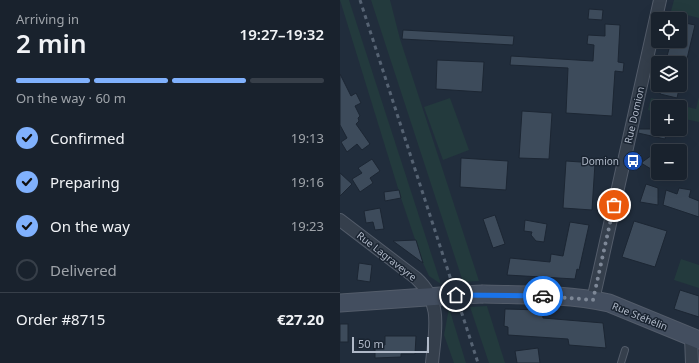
<!DOCTYPE html>
<meta charset="utf-8">
<style>
body{margin:0;font-family:"Noto Sans",sans-serif;background:#262f39;color:#f1f3f6;height:100vh;display:flex;flex-direction:column;font-size:15px;white-space:nowrap}
*{box-sizing:border-box;margin:0}
p{font-size:13px;color:#9fa4aa}
.icon{flex:none;width:22px;height:22px;fill:none;stroke:currentColor;stroke-width:2;stroke-linecap:round;stroke-linejoin:round}
.map{position:relative;flex:1;overflow:hidden}
.drawer{display:flex;flex-direction:column;background:#19222d;width:340px}
.drawer>*{flex:none}
.buttons{position:absolute;left:311px;top:12px;display:grid;gap:8px}
.buttons a{display:grid;place-items:center;width:36px;height:36px;border-radius:4px;background:#19222d;box-shadow:0 4px 16px #0002,0 0 0 1px #373f49;font-size:20px}
.scale{position:absolute;left:12px;bottom:10px;width:77px;box-sizing:border-box;padding-left:4px;border:2px solid #b0b9c8;border-top:0;font-size:11px;line-height:14px;white-space:nowrap;color:#b0b9c8;-webkit-text-stroke:3px #1a2431;paint-order:stroke}
.pin{position:absolute;display:grid;place-items:center;width:34px;height:34px;color:#fff;margin:-17px;border:2px solid #fff;border-radius:50%;box-shadow:0 1px 4px #0007}
.courier{position:absolute;display:grid;place-items:center;width:40px;height:40px;margin:-20px;border:3px solid #1a73e8;border-radius:50%;background:#fff;color:#222;box-shadow:0 1px 5px #0007}
.overview em{font-style:normal;font-weight:600}
.overview div{display:flex;flex-direction:column-reverse}
.overview{display:flex;align-items:center;justify-content:space-between;height:68px;padding:0 16px}
h1{font-size:26px;font-weight:600;line-height:30px}
.bar{display:grid;grid-template-columns:repeat(4,1fr);gap:6px 4px;align-content:center;height:48px;padding:0 16px}
.bar i{height:5px;border-radius:3px;background:#373f49}
.bar .selected{background:#80b1fd}
.bar p{grid-column:span 4}
.line{display:flex;align-items:center;gap:10px;padding:0 16px;border-top:1px solid #373f49}
.line div{flex:1}
ol{padding:0 16px;list-style:none}
li{display:flex;align-items:center;gap:12px;height:44px}
li p{margin-inline-start:auto}
li .icon{padding:4px;border-radius:50%;background:#80b1fd;color:#111;stroke-width:4}
li:last-child{color:#9fa4aa}
li i{width:22px;height:22px;border:2px solid #373f49;border-radius:50%}
main{display:flex;flex:1;min-height:0}
.map>svg:first-child{display:block}
</style>
<main>
<section class="drawer">
<div class="overview"><div><h1>2 min</h1><p>Arriving in</p></div><em>19:27–19:32</em></div>
<div class="bar"><i class="selected"></i><i class="selected"></i><i class="selected"></i><i></i><p>On the way · 60 m</p></div>
<ol>
<li><svg class="icon" aria-label="check" viewBox="0 0 24 24"><path d="M5 12l5 5 9-10"/></svg>Confirmed<p>19:13</p></li>
<li><svg class="icon" aria-label="check" viewBox="0 0 24 24"><path d="M5 12l5 5 9-10"/></svg>Preparing<p>19:16</p></li>
<li><svg class="icon" aria-label="check" viewBox="0 0 24 24"><path d="M5 12l5 5 9-10"/></svg>On the way<p>19:23</p></li>
<li><i></i>Delivered</li>
</ol>
<div class="line" style="height:52px"><div>Order #8715</div><b>€27.20</b></div>
</section>
<div class="map">
<svg width="359" height="363" viewBox="0 0 359 363">
<rect width="100%" height="100%" fill="#212d3c"/>
<g fill="#233a3d">
<polygon points="0,0 9,0 101,284 89,276 83,263 61,198"/>
<polygon points="31,0 50,0 60,39 139,281 123,282"/>
<polygon points="334,0 359,0 359,18 331,11"/>
<polygon points="359,97 359,122 340,118 340,107 318,107 318,113 308,110 311,98 356,109"/>
<polygon points="110,98 129,150 103,160 84,107"/>
<polygon points="341,259 359,265 359,288 334,280"/>
<polygon points="147,306 165,363 149,363 130,307"/>
<polygon points="109,308 126,363 114,363 104,335"/>
</g>
<g fill="#3d4b5b" stroke="#1c2633">
<polygon points="249,9 263,10 262,20 248,19"/>
<polygon points="340,22 355,25 346,63 325,63 331,42 340,44"/>
<polygon points="265,24 280,25 278,62 284,63 283,72 275,71 272,116 226,113 228,68 170,65 171,56 253,61 254,45 247,44 248,35 265,36"/>
<polygon points="63,30 174,36 173,45 62,39"/>
<polygon points="97,60 144,62 142,92 96,89"/>
<polygon points="0,74 11,96 16,93 21,103 15,106 20,116 18,118 19,121 16,124 30,144 22,150 17,144 7,152 1,142 7,138 0,125"/>
<polygon points="322,85 340,85 337,98 320,94"/>
<polygon points="182,111 212,113 209,159 179,158"/>
<polygon points="299,129 327,129 325,139 298,133"/>
<polygon points="312,155 318,156 316,172 301,163"/>
<polygon points="121,158 168,161 166,190 120,187"/>
<polygon points="32,159 40,171 30,178 33,183 20,192 12,179 22,173 18,168"/>
<polygon points="226,161 255,163 252,210 223,208"/>
<polygon points="0,173 12,184 0,196"/>
<polygon points="306,184 318,188 318,205 300,202"/>
<polygon points="339,188 351,190 349,197 359,201 359,217 323,205 326,190 337,194"/>
<polygon points="59,190 61,198 45,201 44,192"/>
<polygon points="40,208 44,229 35,230 33,222 26,223 24,211"/>
<polygon points="155,215 165,244 153,248 143,219"/>
<polygon points="185,220 207,224 204,242 196,241 191,235 192,232 184,231"/>
<polygon points="294,221 327,231 315,267 282,257"/>
<polygon points="230,222 249,225 239,270 237,269 235,279 167,275 170,258 210,262 211,254 223,256"/>
<polygon points="76,240 83,263 53,241"/>
<polygon points="19,263 32,265 30,282 17,280"/>
<polygon points="340,290 359,296 359,317 334,309"/>
<polygon points="165,309 202,310 203,318 263,323 266,348 229,345 228,339 168,335 168,327 164,326"/>
<rect x="0" y="324" width="8" height="18"/>
<polygon points="45,336 76,336 75,354 61,354 61,357 35,358 35,345 45,345"/>
<polygon points="198,348 200,363 177,363 175,351"/>
</g>
<g fill="none" stroke-linecap="round" stroke-linejoin="round">
<g stroke="#535c6a" stroke-width="8">
<polyline id="lane" points="281,363 285,350"/>
</g>
<g stroke="#535c6a" stroke-width="14">
<g id="street">
<path d="M0 220 76 278C103 302 95 331 92 363"/>
<polyline points="253,300 320,0"/>
<polyline points="351,337 352,363"/>
</g>
</g>
<g stroke="#535c6a" stroke-width="19">
<g id="secondary">
<path d="M143 294C185 295 228 294 269 303L359 340"/>
<polyline points="0,303 101,296"/>
</g>
</g>
<use href="#lane" stroke="#353f4c" stroke-width="6"/>
<use href="#street" stroke="#353f4c" stroke-width="12"/>
<use href="#secondary" stroke="#434e5f" stroke-width="17"/>
<polyline stroke="#566373" stroke-width="3" stroke-dasharray="4 4" stroke-linecap="butt" points="20,0 138,363"/>
<g stroke="#535c6a" stroke-width="19" stroke-linecap="butt">
<polyline id="secondary-bridge" points="101,296 143,294"/>
</g>
<use href="#secondary-bridge" stroke="#434e5f" stroke-width="17"/>
</g>
<g fill="none" stroke-linecap="round" stroke-linejoin="round">
<polyline stroke="#7e8897" stroke-width="4" stroke-dasharray="0 7.2" points="203,296 253,300 274,205"/>
<polyline stroke="#1a73e8" stroke-width="5" points="116,295 203,296"/>
</g>
<defs>
<g id="bus-disc" transform="scale(1)"><circle r="9.5" fill="#1a4fb4" stroke="#1a2431"/><path d="M-5-6H5V4H4V6H2V4H-2V6H-4V4H-5ZM-3.5-4V0h7V-4ZM-3.5 1.2v1.5H-2V1.2ZM2 1.2v1.5H3.5V1.2Z" fill="#fff"/></g>
</defs>
<g fill-rule="evenodd">
<use href="#bus-disc" x="293" y="161"/>
</g>
<g text-anchor="middle" stroke-width="3" stroke-linejoin="round" paint-order="stroke">
<g font-size="10" fill="#b0b9c8" stroke="#1a2431">
<text transform="translate(294 115) rotate(-77)" y="4">Rue Domion</text>
<text transform="translate(47 256) rotate(38)" y="4">Rue Lagraveyre</text>
<text transform="translate(300 316) rotate(22)" y="4">Rue Stéhélin</text>
</g>
<g font-size="10" fill="#b0b9c8" stroke="#1a2431" text-anchor="end">
<text x="279" y="165">Domion</text>
</g>
</g>
</svg>
<div class="buttons">
<a><svg class="icon" aria-label="locate" viewBox="0 0 24 24"><circle cx="12" cy="12" r="6"/><path d="M12 2v4M12 18v4M2 12h4M18 12h4"/></svg></a>
<a><svg class="icon" aria-label="layers" viewBox="0 0 24 24"><path d="M12 4l9 5-9 5-9-5zM3 14l9 5 9-5"/></svg></a>
<a>+</a>
<a>−</a>
</div>
<div class="scale">50 m</div>
<div class="pin" style="left:274px;top:205px;background:#ea580c"><svg class="icon" aria-label="bag" viewBox="0 0 24 24"><path d="M5 8h14l-1 12H6zM9 8a3 3 0 0 1 6 0"/></svg></div>
<div class="pin" style="left:116px;top:295px;background:#1f2937"><svg class="icon" aria-label="home" viewBox="0 0 24 24"><path d="M3 11l9-7 9 7M6 9v11h12V9"/></svg></div>
<div class="courier" style="left:203px;top:296px"><svg class="icon" aria-label="car" viewBox="0 0 24 24"><path d="M5 17H2v-5l4-1 3-4h7l3 4 3 1v5h-3M9 17h6M6 11h13"/><circle cx="7" cy="17" r="2"/><circle cx="17" cy="17" r="2"/></svg></div>
</div>
</main>
